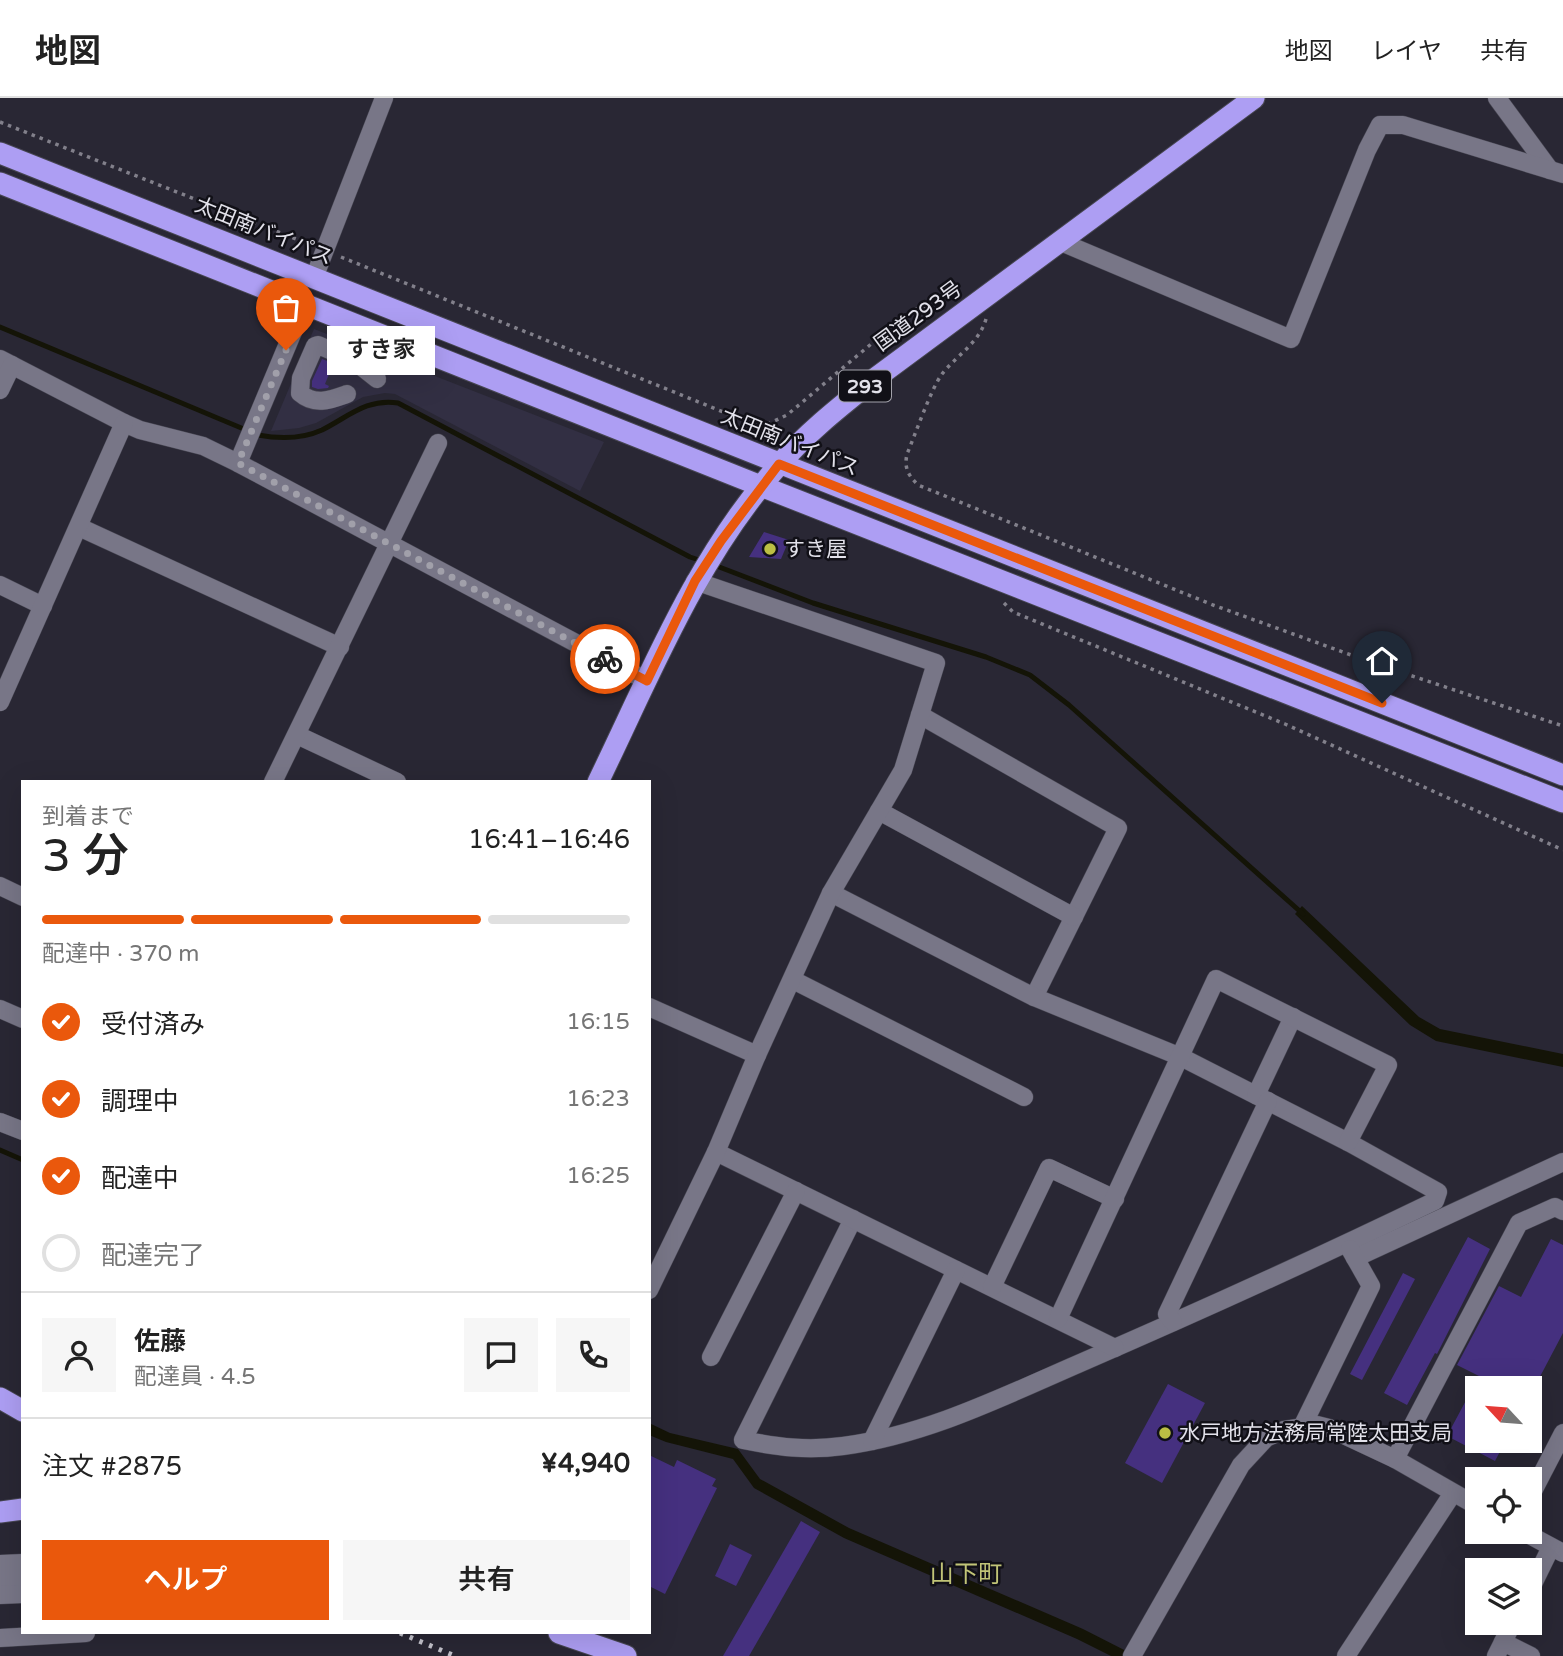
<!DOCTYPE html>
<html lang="ja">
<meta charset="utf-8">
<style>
body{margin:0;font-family:"Varela Round","Noto Sans JP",sans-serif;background:#f6f6f6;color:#222;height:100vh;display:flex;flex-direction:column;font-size:26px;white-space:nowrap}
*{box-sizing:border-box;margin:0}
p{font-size:23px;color:#767676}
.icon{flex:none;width:38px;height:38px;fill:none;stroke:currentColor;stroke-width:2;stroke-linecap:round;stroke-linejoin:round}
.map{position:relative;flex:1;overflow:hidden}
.panel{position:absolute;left:21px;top:682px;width:630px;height:854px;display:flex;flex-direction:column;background:#fff;border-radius:0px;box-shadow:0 7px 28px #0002}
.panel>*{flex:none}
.needle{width:46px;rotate:296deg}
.controls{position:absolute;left:1465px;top:1278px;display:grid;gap:14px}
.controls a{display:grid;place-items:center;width:77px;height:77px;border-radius:0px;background:#fff;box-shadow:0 7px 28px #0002;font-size:35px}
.pin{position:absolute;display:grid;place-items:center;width:60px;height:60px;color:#fff;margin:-72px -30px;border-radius:50% 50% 50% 0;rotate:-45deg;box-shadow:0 0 7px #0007}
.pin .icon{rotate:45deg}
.courier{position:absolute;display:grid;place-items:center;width:70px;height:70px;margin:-35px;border:5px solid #ea580c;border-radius:50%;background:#fff;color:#222;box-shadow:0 2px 9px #0007}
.bubble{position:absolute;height:49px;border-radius:0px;background:#fff;box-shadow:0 7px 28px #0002;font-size:23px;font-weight:600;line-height:49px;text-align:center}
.head em{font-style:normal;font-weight:600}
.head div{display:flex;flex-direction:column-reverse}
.head{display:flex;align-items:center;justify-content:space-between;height:119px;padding:0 21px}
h1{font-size:46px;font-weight:600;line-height:52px}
.bar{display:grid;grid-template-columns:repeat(4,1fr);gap:10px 7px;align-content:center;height:84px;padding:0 21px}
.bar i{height:9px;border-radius:5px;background:#e0e0e0}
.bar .active{background:#ea580c}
.bar p{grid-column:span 4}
.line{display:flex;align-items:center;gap:18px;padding:0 21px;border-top:2px solid #e0e0e0}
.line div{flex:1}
.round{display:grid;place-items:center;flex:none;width:74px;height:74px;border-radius:0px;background:#f6f6f6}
ol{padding:0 21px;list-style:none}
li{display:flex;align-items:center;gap:21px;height:77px}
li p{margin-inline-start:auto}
li .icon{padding:7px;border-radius:50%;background:#ea580c;color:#fff;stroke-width:4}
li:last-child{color:#767676}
li i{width:38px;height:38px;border:4px solid #e0e0e0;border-radius:50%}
.primary-button{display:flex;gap:14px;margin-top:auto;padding:14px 21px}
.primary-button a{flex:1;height:80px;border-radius:0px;background:#ea580c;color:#fff;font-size:28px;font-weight:600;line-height:80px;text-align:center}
.primary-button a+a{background:#f6f6f6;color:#222}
header{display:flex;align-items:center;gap:42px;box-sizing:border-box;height:98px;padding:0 35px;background:#fff;border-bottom:2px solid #e0e0e0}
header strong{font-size:33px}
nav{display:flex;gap:38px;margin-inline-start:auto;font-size:24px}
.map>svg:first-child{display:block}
</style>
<header>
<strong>地図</strong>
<nav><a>地図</a><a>レイヤ</a><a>共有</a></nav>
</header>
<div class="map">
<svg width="1563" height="1558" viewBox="0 0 1563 1558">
<rect width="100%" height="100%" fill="#292734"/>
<polygon fill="#322f43" points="314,231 604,344 580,393 395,296 385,295 363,299 316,325 299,330 271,333"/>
<g fill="#141407">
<polygon points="1302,808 1419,919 1440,931 1563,956 1563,969 1436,943 1410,927 1295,816"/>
<polygon points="649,1325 670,1335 738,1351 760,1381 849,1430 1083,1531 1136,1558 1111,1558 1077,1541 844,1440 754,1390 733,1361 666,1344 649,1337"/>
</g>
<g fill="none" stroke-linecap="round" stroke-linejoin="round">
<g stroke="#141407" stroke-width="5">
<path d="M0 229 258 337C279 341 302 341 322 332 348 319 367 300 398 305L690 459 705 464"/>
<polyline points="714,467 813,505 986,559 1030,577 1069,607 1303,816"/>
<polyline points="0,1052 23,1062"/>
</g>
</g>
<g fill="#45307f">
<polygon points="322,261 330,264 328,268 332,269 325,286 329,288 328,290 318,291 312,289 312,283"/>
<polygon points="764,434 789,442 781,461 749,459"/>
<polygon points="1468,1139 1490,1151 1437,1256 1435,1255 1407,1307 1384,1295"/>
<polygon points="1551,1141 1563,1147 1563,1235 1534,1290 1477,1290 1477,1342 1506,1342 1495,1363 1447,1338 1479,1278 1457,1267 1499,1188 1521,1199"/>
<polygon points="1403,1175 1415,1181 1362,1282 1350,1276"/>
<polygon points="1168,1286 1205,1305 1162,1385 1125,1365"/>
<polygon points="649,1357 674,1369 677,1362 716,1381 712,1388 717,1390 665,1496 649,1488"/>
<polygon points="801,1423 820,1434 771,1520 749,1558 723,1558"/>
<polygon points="730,1446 752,1457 736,1488 715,1478"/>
</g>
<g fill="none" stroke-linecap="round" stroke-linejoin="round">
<g stroke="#474652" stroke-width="19">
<g id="minor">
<polyline points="1497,0 1550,72"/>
<polyline points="1061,144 1291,241 1367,52 1380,27 1403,27 1563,76"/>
<polyline points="314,180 384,0"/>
<polyline points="0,261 124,325 140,332 203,348 238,365 647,583"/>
<polyline points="0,292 12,267"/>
<path d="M347 296C330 302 315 308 300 295L301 280 315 248 318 247 353 262 377 281"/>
<polyline points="238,365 305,205"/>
<polyline points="79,429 340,549"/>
<polyline points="0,487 43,508"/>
<polyline points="0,604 124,325"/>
<polyline points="920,617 1118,730 1034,899"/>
<polyline points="297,637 397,684"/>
<polyline points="273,684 438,345"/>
<polyline points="879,713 1074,819"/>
<polyline points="0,788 23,799"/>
<path d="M831 795 1034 899 1181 959 1348 1044 1438 1094 1435 1103C1317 1160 1198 1214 1078 1266 1002 1299 926 1337 843 1348 807 1353 778 1349 743 1342L853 1121"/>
<polyline points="793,882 1024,999"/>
<polyline points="649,909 757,957"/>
<polyline points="0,911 23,921"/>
<polyline points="1256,997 1293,919"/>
<polyline points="0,1024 23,1033"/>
<polyline points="716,1054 1115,1250"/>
<polyline points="1355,1160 1563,1064"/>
<polyline points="992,1189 1049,1070 1115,1101"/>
<polyline points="649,1192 716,1054 757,957 831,795 903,672 936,565 695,483"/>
<polyline points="1058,1221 1216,881 1388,967 1348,1044"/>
<polyline points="1173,1224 1167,1216 1268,1003"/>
<polyline points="711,1259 796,1093"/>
<polyline points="1302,1329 1371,1188 1350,1151"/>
<polyline points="872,1343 956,1172"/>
<polyline points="1395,1361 1519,1125 1555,1109 1563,1113"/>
<polyline points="1530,1399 1563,1335"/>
<polyline points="1522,1433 1563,1455"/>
<polyline points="0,1466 23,1465"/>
<polyline points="0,1482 23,1482"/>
<polyline points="1530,1492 1551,1449"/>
<polyline points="0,1497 23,1496"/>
<polyline points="0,1540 86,1535"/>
<polyline points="1503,1544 1531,1558"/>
<polyline points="1132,1558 1241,1367 1266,1340 1284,1332 1317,1327 1329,1330 1395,1361 1477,1408"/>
<polyline points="1346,1558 1453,1395"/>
<polyline points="1496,1558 1513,1524"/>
</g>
</g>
<g stroke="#474652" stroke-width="23">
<g id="highway">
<polyline points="0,55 1563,677"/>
<polyline points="0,85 761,388 1563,704"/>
<path d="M598 684C651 575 696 461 777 369 806 335 842 307 877 279L1254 0"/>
<polyline points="0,1300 23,1313"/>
<polyline points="0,1414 23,1411"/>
<polyline points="559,1535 626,1558"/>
</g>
</g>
<g stroke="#82808b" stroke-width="3.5" stroke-dasharray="3.5 5" stroke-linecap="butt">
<polyline points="0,24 311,147"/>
<polyline points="341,159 748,324 766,327 787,317 896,225 918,210 936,213"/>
<path d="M986 221C979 245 957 257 942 276 931 291 915 337 907 356 904 370 908 377 918 387L1213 507 1376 566 1563 628"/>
<polyline points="1004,505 1013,514 1285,626 1563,752"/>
</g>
<use href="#minor" stroke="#787687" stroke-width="18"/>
<use href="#highway" stroke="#ad9ef3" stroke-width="21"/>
<polyline stroke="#c4c3cc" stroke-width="5" stroke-dasharray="3.5 7" stroke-linecap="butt" points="400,1535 455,1558"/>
</g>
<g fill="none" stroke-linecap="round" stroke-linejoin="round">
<polyline stroke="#a1a0aa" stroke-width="7" stroke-dasharray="0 12.6" points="286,252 238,365 605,561"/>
<polyline stroke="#ea580c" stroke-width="9" points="605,561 647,583 695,483 721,443 779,366 1382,605"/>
</g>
<g fill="#bcbf44" stroke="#111017" stroke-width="2.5">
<circle cx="770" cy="451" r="7"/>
<circle cx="1165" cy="1335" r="7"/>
</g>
<g text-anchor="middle" stroke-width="5" stroke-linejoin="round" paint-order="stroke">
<rect fill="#111017" stroke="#a3a2ab" stroke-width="2" x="839" y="272.5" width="52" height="31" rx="5"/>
<g font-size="19" font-weight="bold" fill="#e2e1ea">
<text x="865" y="295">293</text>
</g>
<g font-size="21" fill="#e2e1ea" stroke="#111017">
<text transform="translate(264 133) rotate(22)" y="7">太田南バイパス</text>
<text transform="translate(918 218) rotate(-36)" y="7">国道293号</text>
<text transform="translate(790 344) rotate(22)" y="7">太田南バイパス</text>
</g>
<g font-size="21" fill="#e2e1ea" stroke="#111017" text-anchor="start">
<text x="784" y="458">すき屋</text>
<text x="1179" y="1342">水戸地方法務局常陸太田支局</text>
</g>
<g font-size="24" fill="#c1c477" stroke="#111017">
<text x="966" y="1484">山下町</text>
</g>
</g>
</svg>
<div class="controls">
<a><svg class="needle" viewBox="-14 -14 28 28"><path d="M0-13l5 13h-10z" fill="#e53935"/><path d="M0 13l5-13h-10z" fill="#767676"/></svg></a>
<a><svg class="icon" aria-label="locate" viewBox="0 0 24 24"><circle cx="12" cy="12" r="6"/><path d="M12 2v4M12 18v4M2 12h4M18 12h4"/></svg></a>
<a><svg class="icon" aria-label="layers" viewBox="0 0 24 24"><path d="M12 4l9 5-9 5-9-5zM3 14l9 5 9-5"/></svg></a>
</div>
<div class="pin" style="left:286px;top:252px;background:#ea580c"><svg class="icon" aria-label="bag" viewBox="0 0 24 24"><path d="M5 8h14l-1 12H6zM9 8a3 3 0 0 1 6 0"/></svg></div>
<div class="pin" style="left:1382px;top:605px;background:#1f2937"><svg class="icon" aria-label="home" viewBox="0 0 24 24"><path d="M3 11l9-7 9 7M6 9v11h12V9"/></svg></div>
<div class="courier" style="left:605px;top:561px"><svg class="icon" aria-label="bike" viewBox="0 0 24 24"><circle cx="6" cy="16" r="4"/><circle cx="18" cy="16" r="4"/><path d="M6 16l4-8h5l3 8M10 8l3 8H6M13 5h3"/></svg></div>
<div class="bubble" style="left:327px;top:228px;width:108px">すき家</div>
<section class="panel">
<div class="head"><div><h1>3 分</h1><p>到着まで</p></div><em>16:41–16:46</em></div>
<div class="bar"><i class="active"></i><i class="active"></i><i class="active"></i><i></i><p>配達中 · 370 m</p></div>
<ol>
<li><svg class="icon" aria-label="check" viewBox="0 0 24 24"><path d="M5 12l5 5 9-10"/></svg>受付済み<p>16:15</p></li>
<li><svg class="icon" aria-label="check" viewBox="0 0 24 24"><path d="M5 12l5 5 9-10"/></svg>調理中<p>16:23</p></li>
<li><svg class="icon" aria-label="check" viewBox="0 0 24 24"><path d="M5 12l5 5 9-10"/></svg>配達中<p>16:25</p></li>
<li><i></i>配達完了</li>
</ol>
<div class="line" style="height:126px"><a class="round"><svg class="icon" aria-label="person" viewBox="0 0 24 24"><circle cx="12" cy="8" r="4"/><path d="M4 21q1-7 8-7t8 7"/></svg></a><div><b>佐藤</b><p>配達員 · 4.5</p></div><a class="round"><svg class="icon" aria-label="chat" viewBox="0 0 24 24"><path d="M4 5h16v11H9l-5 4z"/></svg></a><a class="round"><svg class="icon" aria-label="phone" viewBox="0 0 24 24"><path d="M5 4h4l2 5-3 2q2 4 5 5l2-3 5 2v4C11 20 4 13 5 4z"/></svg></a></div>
<div class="line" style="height:91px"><div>注文 #2875</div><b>¥4,940</b></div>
<div class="primary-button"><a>ヘルプ</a><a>共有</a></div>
</section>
</div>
